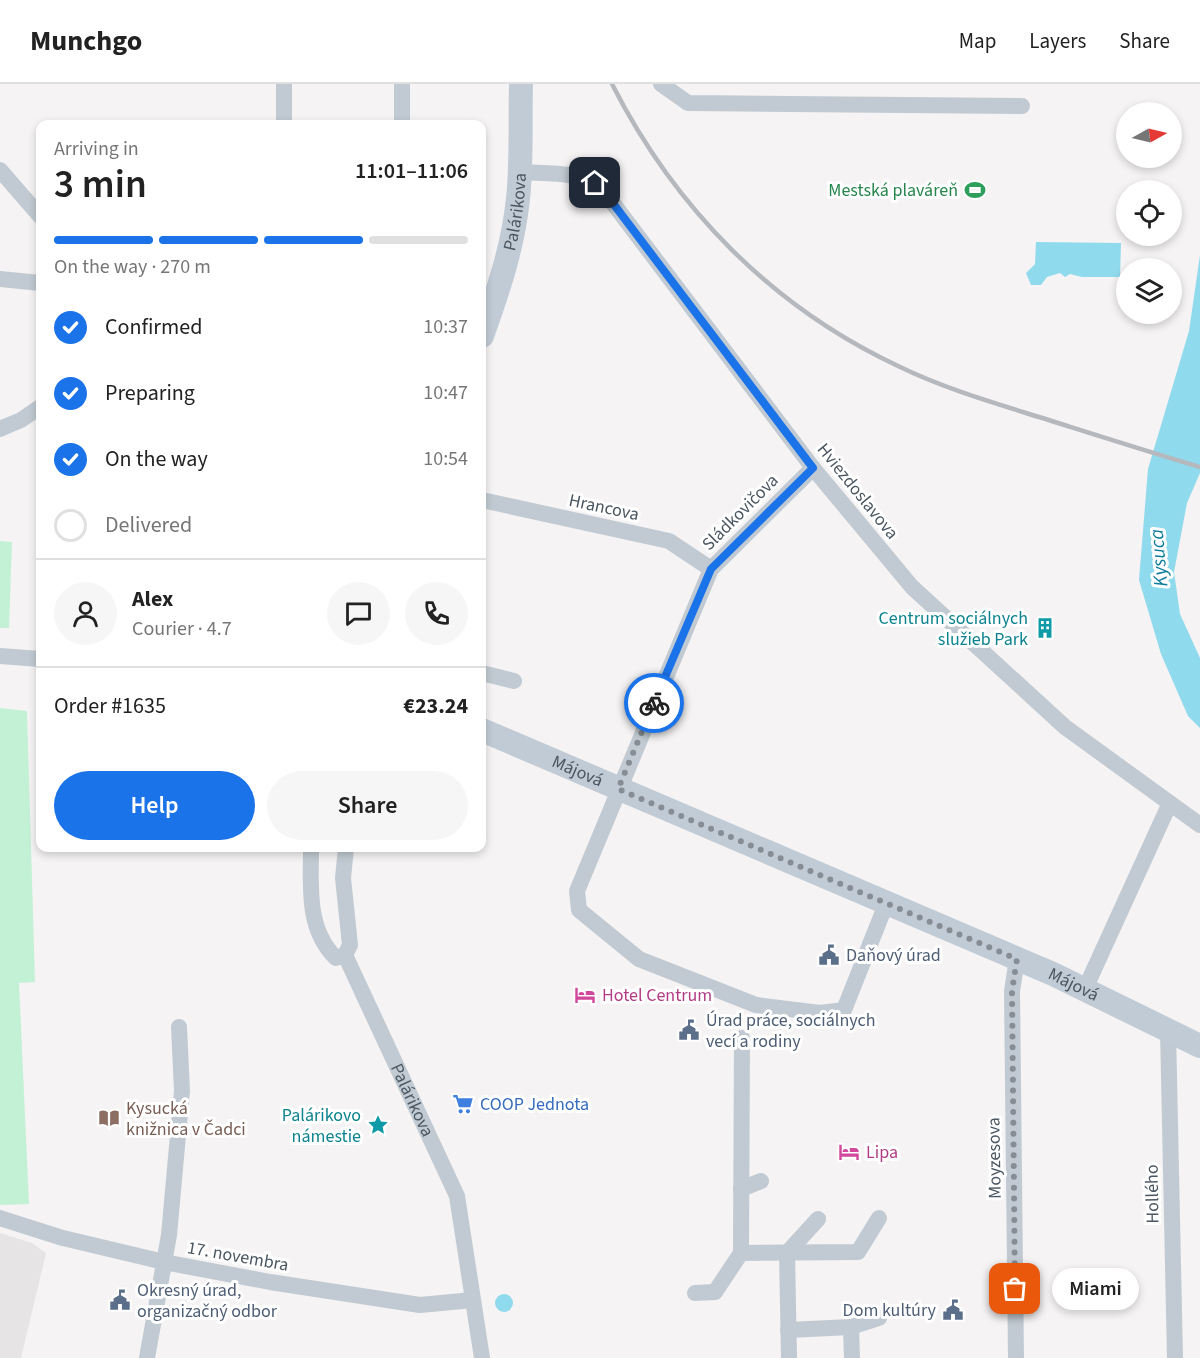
<!DOCTYPE html>
<meta charset="utf-8">
<style>
body{margin:0;font-family:"Source Sans 3",sans-serif;background:#f6f6f6;color:#222;height:100vh;display:flex;flex-direction:column;font-size:22px;white-space:nowrap}
*{box-sizing:border-box;margin:0}
p{font-size:20px;color:#767676}
.icon{flex:none;width:33px;height:33px;fill:none;stroke:currentColor;stroke-width:2;stroke-linecap:round;stroke-linejoin:round}
.map{position:relative;flex:1;overflow:hidden}
.side{position:absolute;left:36px;top:36px;width:450px;height:732px;display:flex;flex-direction:column;background:#fff;border-radius:12px;box-shadow:0 3px 9px #0003}
.side>*{flex:none}
.needle{width:39px;rotate:82deg}
.tools{position:absolute;left:1116px;top:18px;display:grid;gap:12px}
.tools a{display:grid;place-items:center;width:66px;height:66px;border-radius:50%;background:#fff;box-shadow:0 3px 9px #0003;font-size:30px}
.pin{position:absolute;display:grid;place-items:center;width:51px;height:51px;color:#fff;margin:-26px;border-radius:12px;box-shadow:0 3px 9px #0006}
.courier{position:absolute;display:grid;place-items:center;width:60px;height:60px;margin:-30px;border:4px solid #1a73e8;border-radius:50%;background:#fff;color:#222;box-shadow:0 2px 8px #0007}
.bubble{position:absolute;height:42px;border-radius:21px;background:#fff;box-shadow:0 3px 9px #0003;font-size:20px;font-weight:600;line-height:42px;text-align:center}
.summary em{font-style:normal;font-weight:600}
.summary div{display:flex;flex-direction:column-reverse}
.summary{display:flex;align-items:center;justify-content:space-between;height:102px;padding:0 18px}
h1{font-size:39px;font-weight:600;line-height:45px}
.bar{display:grid;grid-template-columns:repeat(4,1fr);gap:9px 6px;align-content:center;height:72px;padding:0 18px}
.bar i{height:8px;border-radius:4px;background:#e0e0e0}
.bar .active{background:#1a73e8}
.bar p{grid-column:span 4}
.line{display:flex;align-items:center;gap:15px;padding:0 18px;border-top:2px solid #e0e0e0}
.line div{flex:1}
.round{display:grid;place-items:center;flex:none;width:63px;height:63px;border-radius:32px;background:#f6f6f6}
ol{padding:0 18px;list-style:none}
li{display:flex;align-items:center;gap:18px;height:66px}
li p{margin-inline-start:auto}
li .icon{padding:6px;border-radius:50%;background:#1a73e8;color:#fff;stroke-width:4}
li:last-child{color:#767676}
li i{width:33px;height:33px;border:3px solid #e0e0e0;border-radius:50%}
.action{display:flex;gap:12px;margin-top:auto;padding:12px 18px}
.action a{flex:1;height:69px;border-radius:36px;background:#1a73e8;color:#fff;font-size:24px;font-weight:600;line-height:69px;text-align:center}
.action a+a{background:#f6f6f6;color:#222}
header{display:flex;align-items:center;gap:36px;box-sizing:border-box;height:84px;padding:0 30px;background:#fff;border-bottom:2px solid #e0e0e0}
header strong{font-size:28px}
nav{display:flex;gap:33px;margin-inline-start:auto;font-size:21px}
.map>svg:first-child{display:block}
</style>
<header>
<strong>Munchgo</strong>
<nav><a>Map</a><a>Layers</a><a>Share</a></nav>
</header>
<div class="map">
<svg width="1200" height="1274" viewBox="0 0 1200 1274">
<rect width="100%" height="100%" fill="#f5f3f3"/>
<polygon fill="#e6e4e5" points="0,1149 32,1159 46,1169 21,1274 0,1274"/>
<g fill="#c3f1d5">
<polygon points="0,457 12,458 9,544 0,544"/>
<polygon points="0,624 27,627 35,898 19,899 29,1120 0,1121"/>
</g>
<g fill="#90daee">
<polygon points="1036,158 1121,159 1120,193 1082,193 1070,190 1065,193 1060,189 1047,193 1041,201 1031,201 1026,189 1035,180"/>
<polygon points="1200,171 1200,389 1187,419 1174,488 1180,530 1200,574 1200,644 1188,632 1161,570 1139,496 1148,385 1189,247"/>
<circle cx="504" cy="1219" r="9"/>
</g>
<g fill="none" stroke-linecap="round" stroke-linejoin="round">
<g stroke="#c1cad2" stroke-width="16">
<polyline points="284,0 284,40"/>
<polyline points="661,0 688,19 1022,22"/>
<polyline points="402,40 402,0"/>
<polyline points="0,86 40,132"/>
<path d="M519 88C548 90 580 86 603 106L813 384 912 503 1065 643 1200 741"/>
<polyline points="0,195 40,199"/>
<polyline points="0,345 21,336 40,323"/>
<polyline points="813,384 711,485 577,807 579,826 639,875 756,921 820,929 844,926 886,820"/>
<polyline points="482,416 669,457 711,485"/>
<polyline points="0,572 40,575"/>
<polyline points="482,589 514,597"/>
<path d="M311 764C311 802 306 845 336 874L345 871"/>
<path id="s1" d="M345 871 457 1112 482 1274"/>
<polyline points="345,871 350,861 343,794 346,764"/>
<polyline points="1085,905 1169,721"/>
<polyline points="1168,946 1175,1274"/>
<polyline points="741,1105 761,1097"/>
<polyline points="0,1134 63,1154 164,1178 270,1198 420,1221 473,1216"/>
<polyline points="741,1169 742,954"/>
<polyline points="695,1209 715,1208 741,1169 858,1168 879,1134"/>
<polyline points="851,1243 852,1274"/>
<polyline points="788,1246 851,1243 879,1234"/>
<polyline points="147,1274 169,1151 182,1007 179,943"/>
<polyline points="789,1274 787,1169 818,1135"/>
<polyline points="1016,1274 1012,907 1017,875"/>
</g>
<g stroke="#c1cbd6" stroke-width="24">
<path id="s2" d="M482 252C498 207 513 163 518 115 522 77 520 38 521 0"/>
<path id="s3" d="M482 646 1053 890 1200 962"/>
</g>
<path stroke="#b5b8bd" stroke-width="4.5" d="M612 0C675 124 772 223 898 282 943 304 991 318 1039 333 1093 350 1146 367 1200 383"/>
</g>
<g fill="none" stroke-linecap="round" stroke-linejoin="round">
<polyline stroke="#868d94" stroke-width="6" stroke-dasharray="0 10.8" points="654,619 618,705 1017,875 1012,907 1015,1205"/>
<polyline stroke="#1a73e8" stroke-width="8" points="595,99 609,114 813,384 711,485 654,619"/>
</g>
<defs>
<g id="stadium-bare" transform="scale(1.62)"><path d="M0-5a6.5 5 0 1 0 0 10a6.5 5 0 1 0 0-10ZM-3.5-1.8h7v3.6h-7Z" fill="#2e9e5b" stroke="#fff" stroke-width="2.5" paint-order="stroke"/></g>
<g id="building-bare" transform="scale(1.62)"><path d="M-4-6H4V6H1V3H-1V6H-4ZM-2.5-4.3h1.7v1.8h-1.7ZM.8-4.3h1.7v1.8H.8ZM-2.5-1h1.7V.8h-1.7ZM.8-1h1.7V.8H.8Z" fill="#0f9aa8" stroke="#fff" stroke-width="2.5" paint-order="stroke"/></g>
<g id="civic-bare" transform="scale(1.62)"><path d="M-.6-6.5H3V-4.5H.6V-3L4-1V1h2V6H-6V1h2V-1L-.6-3ZM-1.2 2.5V6h2.4V2.5Z" fill="#5c6f8a" stroke="#fff" stroke-width="2.5" paint-order="stroke"/></g>
<g id="hotel-bare" transform="scale(1.62)"><path d="M-6-4.5h1.5V1H6V5H4.5V3h-9V5H-6ZM-4 0a1.8 1.8 0 1 1 3.6 0ZM.5 0V-2.5h3Q6-2.5 6 0Z" fill="#d1479c" stroke="#fff" stroke-width="2.5" paint-order="stroke"/></g>
<g id="supermarket-bare" transform="scale(1.62)"><path d="M-6-5.5h2.5l.6 2H6L4.5 2H-2.5L-4.4-4H-6ZM-1.5 3.2a1.3 1.3 0 1 0 .1 0ZM3 3.2a1.3 1.3 0 1 0 .1 0Z" fill="#3f7fe0" stroke="#fff" stroke-width="2.5" paint-order="stroke"/></g>
<g id="library-bare" transform="scale(1.62)"><path d="M-6-4Q-3-5.5-.7-3.5V5Q-3 3-6 4ZM6-4Q3-5.5 .7-3.5V5Q3 3 6 4Z" fill="#8d6e63" stroke="#fff" stroke-width="2.5" paint-order="stroke"/></g>
<g id="sight-bare" transform="scale(1.62)"><path d="M0-6L1.8-2.2L6-1.7L2.9 1.2L3.7 5.4L0 3.3L-3.7 5.4L-2.9 1.2L-6-1.7L-1.8-2.2Z" fill="#0f9aa8" stroke="#fff" stroke-width="2.5" paint-order="stroke"/></g>
</defs>
<g fill-rule="evenodd">
<use href="#stadium-bare" x="975" y="106"/>
<use href="#building-bare" x="1045" y="544"/>
<use href="#civic-bare" x="829" y="871"/>
<use href="#hotel-bare" x="585" y="911"/>
<use href="#civic-bare" x="689" y="946"/>
<use href="#supermarket-bare" x="463" y="1020"/>
<use href="#library-bare" x="109" y="1034"/>
<use href="#sight-bare" x="378" y="1041"/>
<use href="#hotel-bare" x="849" y="1068"/>
<use href="#civic-bare" x="120" y="1216"/>
<use href="#civic-bare" x="953" y="1226"/>
</g>
<g text-anchor="middle" stroke-width="6" stroke-linejoin="round" paint-order="stroke">
<g font-size="18" fill="#27864d" stroke="#fff" text-anchor="end">
<text x="958" y="112">Mestská plaváreň</text>
</g>
<g font-size="18" fill="#4a5661" stroke="#fff">
<text dy="6" stroke="none"><textPath href="#s2" startOffset="129">Palárikova</textPath></text>
<text transform="translate(858 407) rotate(51)" y="6">Hviezdoslavova</text>
<text transform="translate(604 423) rotate(12)" y="6">Hrancova</text>
<text transform="translate(740 428) rotate(-45)" y="6">Sládkovičova</text>
<text dy="6" stroke="none"><textPath href="#s3" startOffset="104">Májová</textPath></text>
<text dy="6" stroke="none"><textPath href="#s3" startOffset="644">Májová</textPath></text>
<text dy="6" stroke="none"><textPath href="#s1" startOffset="160">Palárikova</textPath></text>
<text transform="translate(994 1074) rotate(-91)" y="6">Moyzesova</text>
<text transform="translate(1152 1110) rotate(-91)" y="6">Hollého</text>
<text transform="translate(238 1172) rotate(10)" y="6">17. novembra</text>
</g>
<g font-size="18" fill="#0d838f" stroke="#fff" text-anchor="end">
<text x="1028" y="540">Centrum sociálnych<tspan x="1028" dy="21">služieb Park</tspan></text>
<text x="361" y="1037">Palárikovo<tspan x="361" dy="21">námestie</tspan></text>
</g>
<g font-size="18" fill="#4e5e75" stroke="#fff" text-anchor="start">
<text x="846" y="877">Daňový úrad</text>
<text x="706" y="942">Úrad práce, sociálnych<tspan x="706" dy="21">vecí a rodiny</tspan></text>
<text x="137" y="1212">Okresný úrad,<tspan x="137" dy="21">organizačný odbor</tspan></text>
<text x="936" y="1232" text-anchor="end">Dom kultúry</text>
</g>
<g font-size="18" fill="#b23c85" stroke="#fff" text-anchor="start">
<text x="602" y="917">Hotel Centrum</text>
<text x="866" y="1074">Lipa</text>
</g>
<g font-size="18" fill="#366cbe" stroke="#fff" text-anchor="start">
<text x="480" y="1026">COOP Jednota</text>
</g>
<g font-size="18" fill="#785e54" stroke="#fff" text-anchor="start">
<text x="126" y="1030">Kysucká<tspan x="126" dy="21">knižnica v Čadci</tspan></text>
</g>
<g font-size="20" font-style="italic" fill="#0c7c9b" stroke="#fff">
<text transform="translate(1158 474) rotate(-95)" y="7">Kysuca</text>
</g>
</g>
</svg>
<div class="tools">
<a><svg class="needle" viewBox="-14 -14 28 28"><path d="M0-13l5 13h-10z" fill="#e53935"/><path d="M0 13l5-13h-10z" fill="#767676"/></svg></a>
<a><svg class="icon" aria-label="locate" viewBox="0 0 24 24"><circle cx="12" cy="12" r="6"/><path d="M12 2v4M12 18v4M2 12h4M18 12h4"/></svg></a>
<a><svg class="icon" aria-label="layers" viewBox="0 0 24 24"><path d="M12 4l9 5-9 5-9-5zM3 14l9 5 9-5"/></svg></a>
</div>
<div class="pin" style="left:1015px;top:1205px;background:#ea580c"><svg class="icon" aria-label="bag" viewBox="0 0 24 24"><path d="M5 8h14l-1 12H6zM9 8a3 3 0 0 1 6 0"/></svg></div>
<div class="pin" style="left:595px;top:99px;background:#1f2937"><svg class="icon" aria-label="home" viewBox="0 0 24 24"><path d="M3 11l9-7 9 7M6 9v11h12V9"/></svg></div>
<div class="courier" style="left:654px;top:619px"><svg class="icon" aria-label="bike" viewBox="0 0 24 24"><circle cx="6" cy="16" r="4"/><circle cx="18" cy="16" r="4"/><path d="M6 16l4-8h5l3 8M10 8l3 8H6M13 5h3"/></svg></div>
<div class="bubble" style="left:1052px;top:1184px;width:87px">Miami</div>
<section class="side">
<div class="summary"><div><h1>3 min</h1><p>Arriving in</p></div><em>11:01–11:06</em></div>
<div class="bar"><i class="active"></i><i class="active"></i><i class="active"></i><i></i><p>On the way · 270 m</p></div>
<ol>
<li><svg class="icon" aria-label="check" viewBox="0 0 24 24"><path d="M5 12l5 5 9-10"/></svg>Confirmed<p>10:37</p></li>
<li><svg class="icon" aria-label="check" viewBox="0 0 24 24"><path d="M5 12l5 5 9-10"/></svg>Preparing<p>10:47</p></li>
<li><svg class="icon" aria-label="check" viewBox="0 0 24 24"><path d="M5 12l5 5 9-10"/></svg>On the way<p>10:54</p></li>
<li><i></i>Delivered</li>
</ol>
<div class="line" style="height:108px"><a class="round"><svg class="icon" aria-label="person" viewBox="0 0 24 24"><circle cx="12" cy="8" r="4"/><path d="M4 21q1-7 8-7t8 7"/></svg></a><div><b>Alex</b><p>Courier · 4.7</p></div><a class="round"><svg class="icon" aria-label="chat" viewBox="0 0 24 24"><path d="M4 5h16v11H9l-5 4z"/></svg></a><a class="round"><svg class="icon" aria-label="phone" viewBox="0 0 24 24"><path d="M5 4h4l2 5-3 2q2 4 5 5l2-3 5 2v4C11 20 4 13 5 4z"/></svg></a></div>
<div class="line" style="height:78px"><div>Order #1635</div><b>€23.24</b></div>
<div class="action"><a>Help</a><a>Share</a></div>
</section>
</div>
